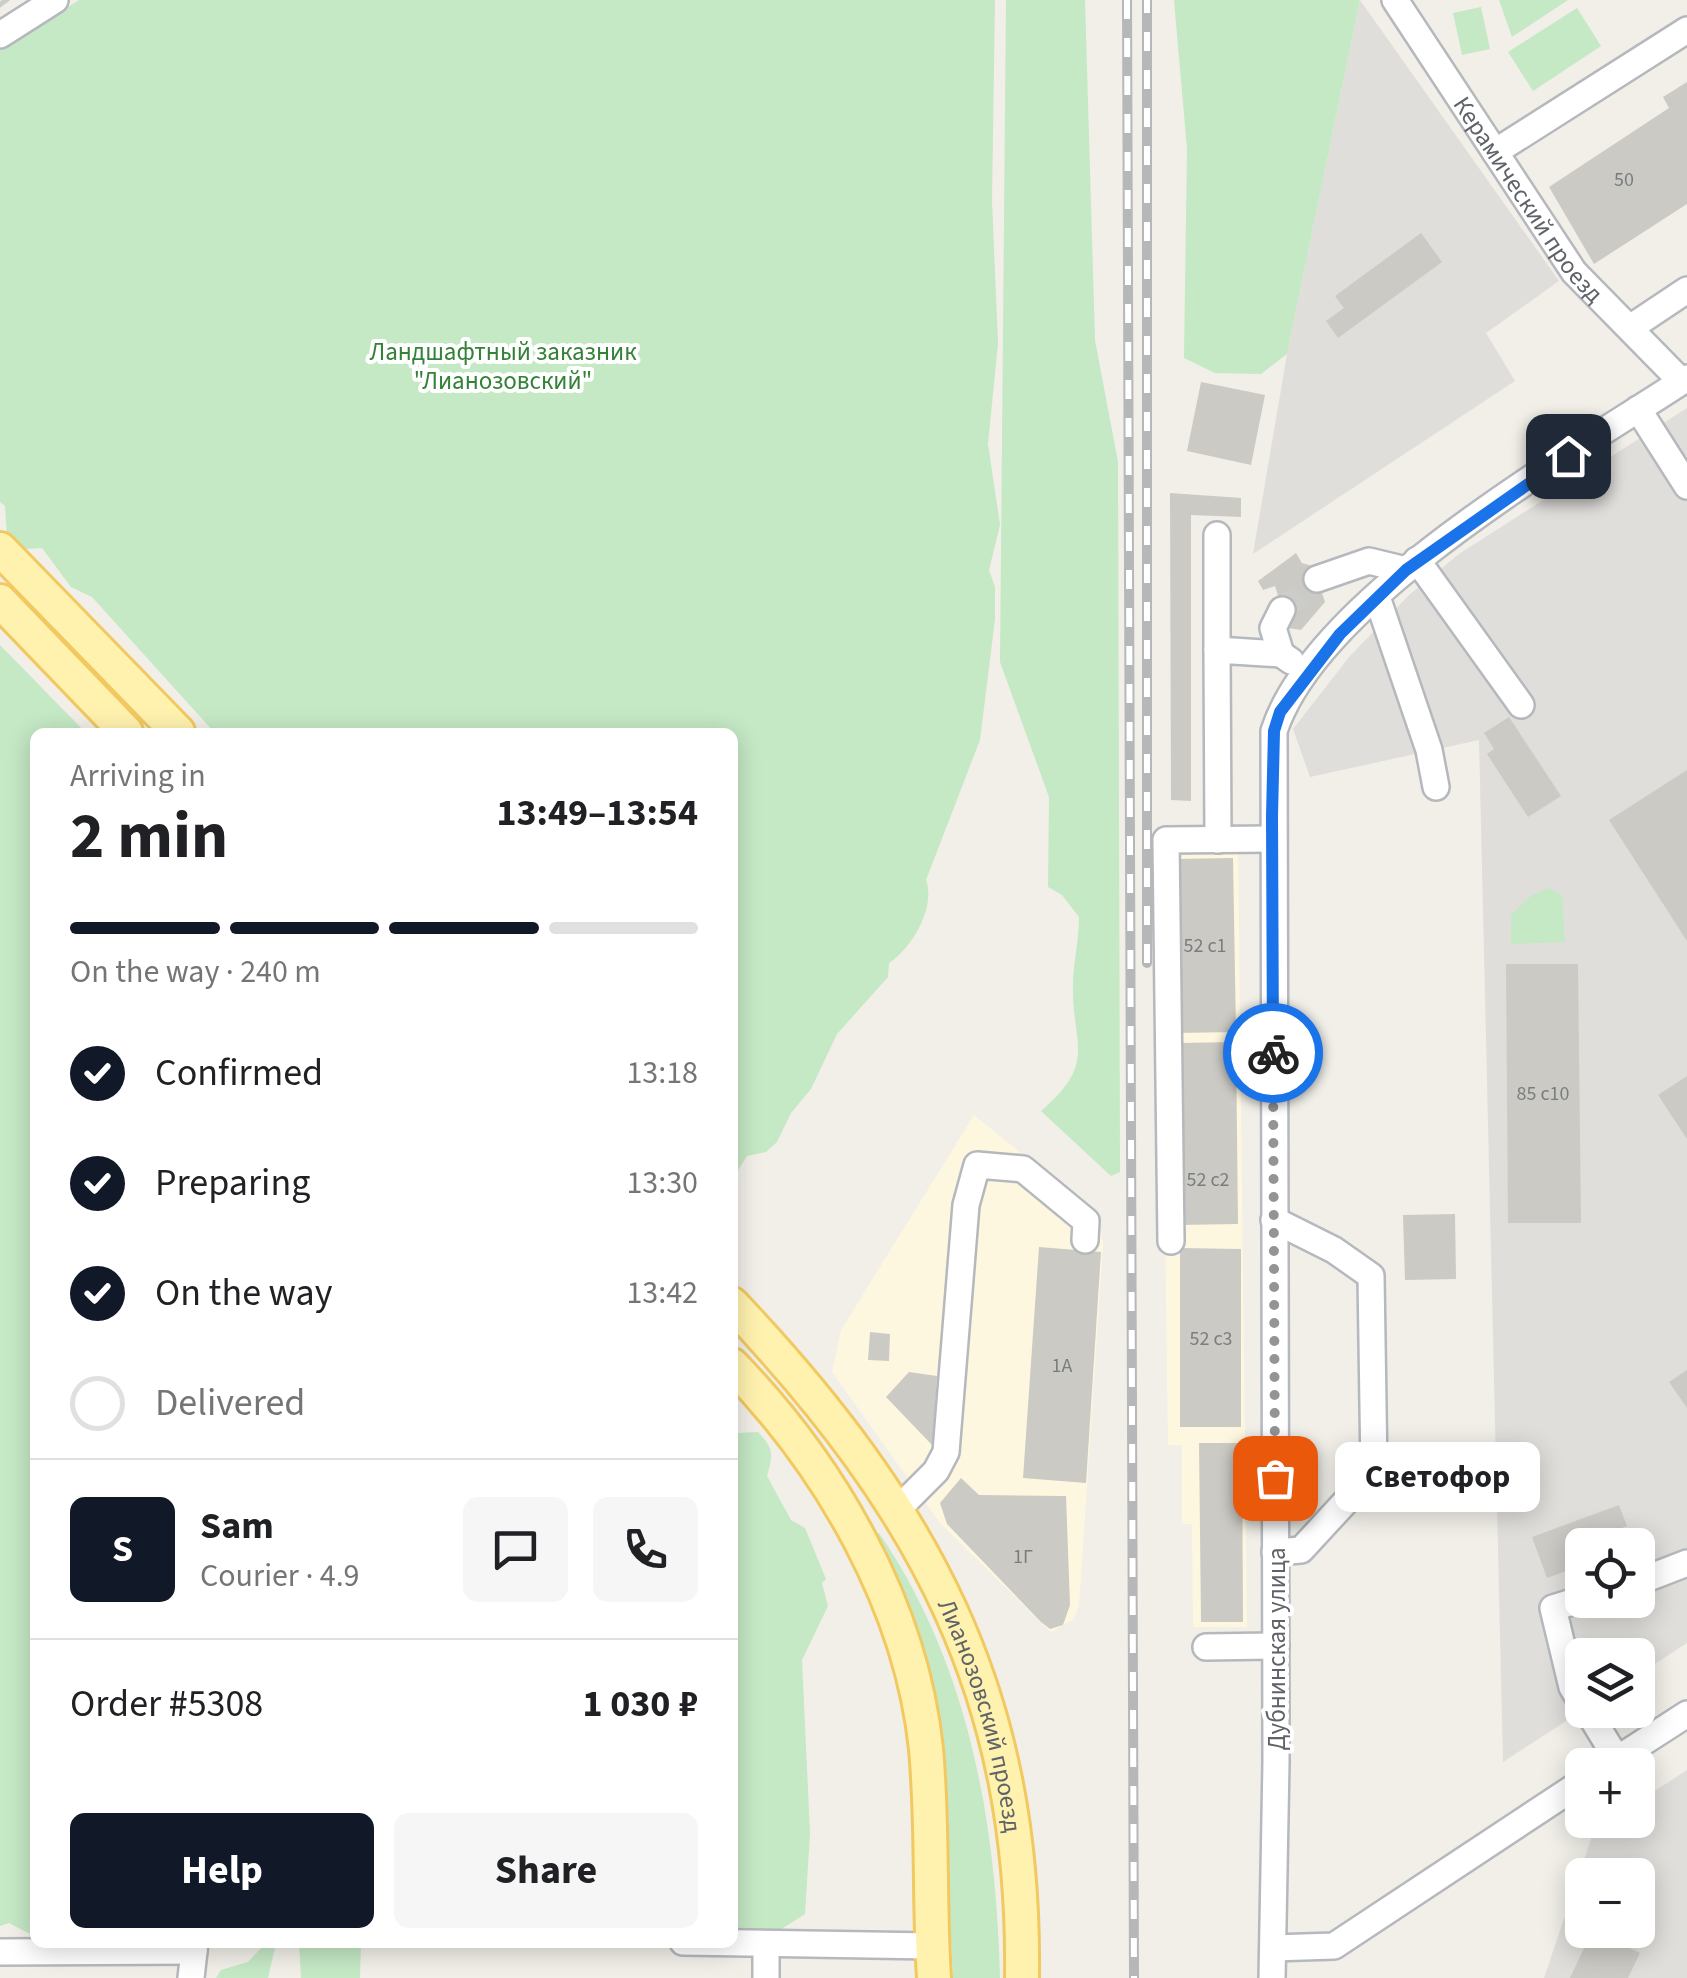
<!DOCTYPE html>
<meta charset="utf-8">
<style>
body{margin:0;font-family:"Source Sans 3",sans-serif;background:#f6f6f6;color:#202124;height:100vh;display:flex;flex-direction:column;font-size:38px;white-space:nowrap}
*{box-sizing:border-box;margin:0}
p{font-size:32px;color:#757577}
.icon{flex:none;width:55px;height:55px;fill:none;stroke:currentColor;stroke-width:2;stroke-linecap:round;stroke-linejoin:round}
.map{position:relative;flex:1;overflow:hidden}
.side{position:absolute;left:30px;top:728px;width:708px;height:1220px;display:flex;flex-direction:column;background:#fff;border-radius:15px;box-shadow:0 5px 25px #0003}
.side>*{flex:none}
.buttons{position:absolute;left:1565px;top:1528px;display:grid;gap:20px}
.buttons a{display:grid;place-items:center;width:90px;height:90px;border-radius:15px;background:#fff;box-shadow:0 5px 25px #0003;font-size:50px}
.pin{position:absolute;display:grid;place-items:center;width:85px;height:85px;color:#fff;margin:-42px;border-radius:20px;box-shadow:0 5px 15px #0006}
.courier{position:absolute;display:grid;place-items:center;width:100px;height:100px;margin:-50px;border:8px solid #1a73e8;border-radius:50%;background:#fff;color:#222;box-shadow:0 2px 12px #0007}
.bubble{position:absolute;height:70px;border-radius:15px;background:#fff;box-shadow:0 5px 25px #0003;font-size:32px;font-weight:700;line-height:70px;text-align:center}
.summary em{font-style:normal;font-weight:700}
.summary div{display:flex;flex-direction:column-reverse}
.summary{display:flex;align-items:center;justify-content:space-between;height:170px;padding:0 40px}
h1{font-size:65px;font-weight:700;line-height:75px}
.bar{display:grid;grid-template-columns:repeat(4,1fr);gap:15px 10px;align-content:center;height:120px;padding:0 40px}
.bar i{height:12px;border-radius:8px;background:#e0e0e0}
.bar .active{background:#111827}
.bar p{grid-column:span 4}
.line{display:flex;align-items:center;gap:25px;padding:0 40px;border-top:2px solid #e0e0e0}
.line div{flex:1}
.round{display:grid;place-items:center;flex:none;width:105px;height:105px;border-radius:15px;background:#f6f6f6}
ol{padding:0 40px;list-style:none}
li{display:flex;align-items:center;gap:30px;height:110px}
li p{margin-inline-start:auto}
li .icon{padding:10px;border-radius:50%;background:#111827;color:#fff;stroke-width:4}
li:last-child{color:#757577}
li i{width:55px;height:55px;border:5px solid #e0e0e0;border-radius:50%}
.button{display:flex;gap:20px;margin-top:auto;padding:20px 40px}
.button a{flex:1;height:115px;border-radius:15px;background:#111827;color:#fff;font-size:40px;font-weight:700;line-height:115px;text-align:center}
.button a+a{background:#f6f6f6;color:#202124}
.map>svg:first-child{display:block}
</style>
<div class="map">
<svg width="1687" height="1978" viewBox="0 0 1687 1978">
<rect width="100%" height="100%" fill="#f1efe8"/>
<g fill="#fef7e0">
<polygon points="1238,847 1247,1627 1193,1627 1192,1524 1182,1524 1182,1445 1168,1445 1160,848"/>
<polygon points="974,1115 1099,1217 1103,1245 1079,1606 1073,1620 1051,1632 940,1523 832,1372 841,1330"/>
</g>
<g fill="#e0deda" fill-rule="evenodd">
<polygon points="1360,0 1559,281 1486,333 1515,381 1253,554 1287,354"/>
<path d="M1687 408V1643L1638 1675V1655H1582L1583 1710 1503 1762 1479 740 1310 777 1293 729 1350 656 1409 595 1459 554ZM1582 1545H1638V1600H1582Z"/>
<path d="M1687 1770V1978H1544L1594 1830 1609 1820H1638V1802ZM1582 1875H1638V1930H1582Z"/>
</g>
<g fill="#c5e8c5">
<path d="M79 0H995L992 201 998 343 988 444 1000 525 989 570 995 587V619L980 740 926 880C936 907 912 948 889 963L888 977 837 1034 811 1089 791 1113 777 1142 766 1152 747 1156 733 1178 732 732H214L92 597 71 587 42 548 26 549 7 536 5 506 0 502V50Z"/>
<path d="M1006 0H1085L1095 340 1118 462 1120 1172 1111 1176 1041 1111C1099 1061 1071 1045 1073 981 1074 960 1079 939 1079 917L1062 895 1048 887 1049 797 1000 662Z"/>
<polygon points="1174,0 1360,0 1287,354 1261,374 1215,373 1184,358 1187,149"/>
<polygon points="1499,0 1568,0 1512,37"/>
<polygon points="1481,7 1490,49 1462,55 1453,13"/>
<polygon points="1577,8 1601,46 1533,91 1508,52"/>
<polygon points="0,645 85,732 35,732 34,1936 9,1923 0,1926"/>
<polygon points="1549,888 1562,895 1565,942 1511,944 1511,915 1532,895"/>
<path d="M733 1428 738 1433 758 1432C774 1448 773 1455 767 1476L791 1520 805 1528 826 1579 822 1583 828 1606 802 1660 810 1833 805 1914 766 1939 732 1942Z"/>
<path d="M879 1533C969 1665 996 1821 1000 1978H953L941 1745 873 1537Z"/>
<polygon points="266,1943 276,1943 268,1978 216,1978 221,1970 248,1962"/>
<polygon points="299,1943 361,1943 360,1978 301,1978"/>
</g>
<g fill="#cccac5">
<polygon points="1687,82 1687,204 1594,264 1549,187 1669,108 1663,97"/>
<polygon points="1421,233 1442,262 1338,338 1326,321 1344,308 1335,296"/>
<polygon points="1201,382 1265,395 1251,465 1187,451"/>
<polygon points="1170,493 1241,498 1241,517 1191,515 1191,801 1171,800"/>
<polygon points="1296,553 1302,563 1313,566 1325,602 1301,630 1288,628 1275,586 1263,590 1258,581"/>
<polygon points="1509,717 1561,796 1528,817 1487,754 1494,749 1484,733"/>
<polygon points="1687,770 1687,941 1609,820"/>
<polygon points="1233,858 1236,1032 1177,1033 1174,859"/>
<polygon points="1506,964 1578,964 1581,1223 1508,1223"/>
<polygon points="1236,1042 1238,1224 1179,1225 1177,1043"/>
<polygon points="1687,1076 1687,1139 1658,1095"/>
<polygon points="1455,1214 1456,1279 1405,1280 1403,1215"/>
<polygon points="1039,1247 1101,1252 1086,1483 1023,1478"/>
<polygon points="1180,1248 1241,1249 1241,1427 1180,1427"/>
<polygon points="870,1332 890,1334 889,1361 868,1360"/>
<polygon points="1687,1370 1687,1408 1669,1382"/>
<polygon points="909,1372 937,1376 933,1446 886,1397"/>
<polygon points="1199,1443 1242,1443 1243,1622 1201,1622"/>
<polygon points="961,1478 979,1495 1066,1496 1070,1605 1063,1625 1050,1629 1041,1622 947,1524 940,1503"/>
<polygon points="1619,1505 1627,1526 1614,1531 1620,1545 1582,1545 1582,1565 1547,1578 1532,1537"/>
<polygon points="1592,1931 1640,1953 1628,1978 1570,1978"/>
</g>
<g fill="none" stroke-linecap="round" stroke-linejoin="round">
<g stroke="#ccccc8" stroke-width="25" stroke-dasharray="25 12" stroke-linecap="butt">
<polyline points="2,0 5,4"/>
<polyline points="1282,610 1317,579"/>
</g>
<g stroke="#b5b8bc" stroke-width="30">
<g id="minor">
<path id="s1" d="M1395 0 1574 272 1681 381"/>
<polyline points="0,35 55,0"/>
<polyline points="1495,152 1687,30"/>
<polyline points="1630,328 1687,290"/>
<polyline points="1638,409 1687,486"/>
<polyline points="1217,535 1217,650"/>
<polyline points="1417,560 1521,705"/>
<polyline points="1317,579 1369,561 1406,570"/>
<polyline points="1377,597 1429,750 1436,787"/>
<polyline points="1282,610 1273,628 1281,654 1291,661"/>
<polyline points="1218,840 1217,650 1281,654"/>
<polyline points="1274,1220 1334,1250 1371,1276 1374,1471 1301,1550 1275,1552"/>
<polyline points="1171,1241 1166,840 1272,839"/>
<polyline points="898,1509 936,1471 946,1452 966,1205 977,1165 1023,1169 1086,1221 1085,1240"/>
<polyline points="1638,1582 1687,1563"/>
<polyline points="1582,1599 1553,1608 1572,1687 1582,1704"/>
<polyline points="1206,1647 1276,1646"/>
<polyline points="1587,1710 1617,1759"/>
<polyline points="1608,1765 1687,1714"/>
<polyline points="683,1942 932,1946"/>
<polyline points="766,1944 766,1978"/>
<polyline points="1273,1948 1334,1946 1582,1782"/>
<polyline points="0,1952 194,1951"/>
<polyline points="191,1978 195,1942"/>
<path d="M1272 1978 1276 1762 1274 731C1317 598 1571 454 1687 378"/>
</g>
</g>
<g stroke="#f2c960" stroke-width="38">
<g id="major">
<polyline points="0,549 178,732"/>
<polyline points="0,601 126,732"/>
<path id="s2" d="M732 1304C924 1507 1026 1693 1022 1978"/>
<path d="M732 1365C831 1467 911 1605 926 1749 933 1825 929 1902 934 1978"/>
</g>
</g>
<use href="#minor" stroke="#fff" stroke-width="25"/>
<use href="#major" stroke="#fff2af" stroke-width="32"/>
<g stroke="#b6b7b8" stroke-width="10">
<g id="rail">
<polyline points="1127,0 1134,1978"/>
<polyline points="1147,963 1147,0"/>
</g>
</g>
<use href="#rail" stroke="#fff" stroke-width="6" stroke-dasharray="19" stroke-linecap="butt"/>
</g>
<g fill="none" stroke-linecap="round" stroke-linejoin="round">
<polyline stroke="#929495" stroke-width="10" stroke-dasharray="0 18" points="1273,1053 1275,1478"/>
<polyline stroke="#1a73e8" stroke-width="12" points="1273,1053 1272,816 1274,731 1280,712 1340,634 1406,570 1568,456"/>
</g>
<g text-anchor="middle" stroke-width="8" stroke-linejoin="round" paint-order="stroke">
<g font-size="20" fill="#7a7d7f">
<text x="1624" y="186">50</text>
<text x="1205" y="952">52 с1</text>
<text x="1543" y="1100">85 с10</text>
<text x="1208" y="1186">52 с2</text>
<text x="1211" y="1345">52 с3</text>
<text x="1062" y="1372">1А</text>
<text x="1023" y="1563">1Г</text>
</g>
<g font-size="25" fill="#5f6368" stroke="#fff">
<text dy="9" stroke="none"><textPath href="#s1" startOffset="240">Керамический проезд</textPath></text>
<text transform="translate(1276 1649) rotate(-90)" y="9">Дубнинская улица</text>
<text dy="9" stroke="none"><textPath href="#s2" startOffset="488">Лианозовский проезд</textPath></text>
</g>
<g font-size="25" fill="#348238" stroke="#fff">
<text x="503" y="360">Ландшафтный заказник<tspan x="503" dy="29">"Лианозовский"</tspan></text>
</g>
</g>
</svg>
<div class="buttons">
<a><svg class="icon" aria-label="locate" viewBox="0 0 24 24"><circle cx="12" cy="12" r="6"/><path d="M12 2v4M12 18v4M2 12h4M18 12h4"/></svg></a>
<a><svg class="icon" aria-label="layers" viewBox="0 0 24 24"><path d="M12 4l9 5-9 5-9-5zM3 14l9 5 9-5"/></svg></a>
<a>+</a>
<a>−</a>
</div>
<div class="pin" style="left:1275px;top:1478px;background:#ea580c"><svg class="icon" aria-label="bag" viewBox="0 0 24 24"><path d="M5 8h14l-1 12H6zM9 8a3 3 0 0 1 6 0"/></svg></div>
<div class="pin" style="left:1568px;top:456px;background:#1f2937"><svg class="icon" aria-label="home" viewBox="0 0 24 24"><path d="M3 11l9-7 9 7M6 9v11h12V9"/></svg></div>
<div class="courier" style="left:1273px;top:1053px"><svg class="icon" aria-label="bike" viewBox="0 0 24 24"><circle cx="6" cy="16" r="4"/><circle cx="18" cy="16" r="4"/><path d="M6 16l4-8h5l3 8M10 8l3 8H6M13 5h3"/></svg></div>
<div class="bubble" style="left:1335px;top:1442px;width:205px">Светофор</div>
<section class="side">
<div class="summary"><div><h1>2 min</h1><p>Arriving in</p></div><em>13:49–13:54</em></div>
<div class="bar"><i class="active"></i><i class="active"></i><i class="active"></i><i></i><p>On the way · 240 m</p></div>
<ol>
<li><svg class="icon" aria-label="check" viewBox="0 0 24 24"><path d="M5 12l5 5 9-10"/></svg>Confirmed<p>13:18</p></li>
<li><svg class="icon" aria-label="check" viewBox="0 0 24 24"><path d="M5 12l5 5 9-10"/></svg>Preparing<p>13:30</p></li>
<li><svg class="icon" aria-label="check" viewBox="0 0 24 24"><path d="M5 12l5 5 9-10"/></svg>On the way<p>13:42</p></li>
<li><i></i>Delivered</li>
</ol>
<div class="line" style="height:180px"><b class="round" style="background:#111827;color:#fff">S</b><div><b>Sam</b><p>Courier · 4.9</p></div><a class="round"><svg class="icon" aria-label="chat" viewBox="0 0 24 24"><path d="M4 5h16v11H9l-5 4z"/></svg></a><a class="round"><svg class="icon" aria-label="phone" viewBox="0 0 24 24"><path d="M5 4h4l2 5-3 2q2 4 5 5l2-3 5 2v4C11 20 4 13 5 4z"/></svg></a></div>
<div class="line" style="height:130px"><div>Order #5308</div><b>1 030 ₽</b></div>
<div class="button"><a>Help</a><a>Share</a></div>
</section>
</div>
